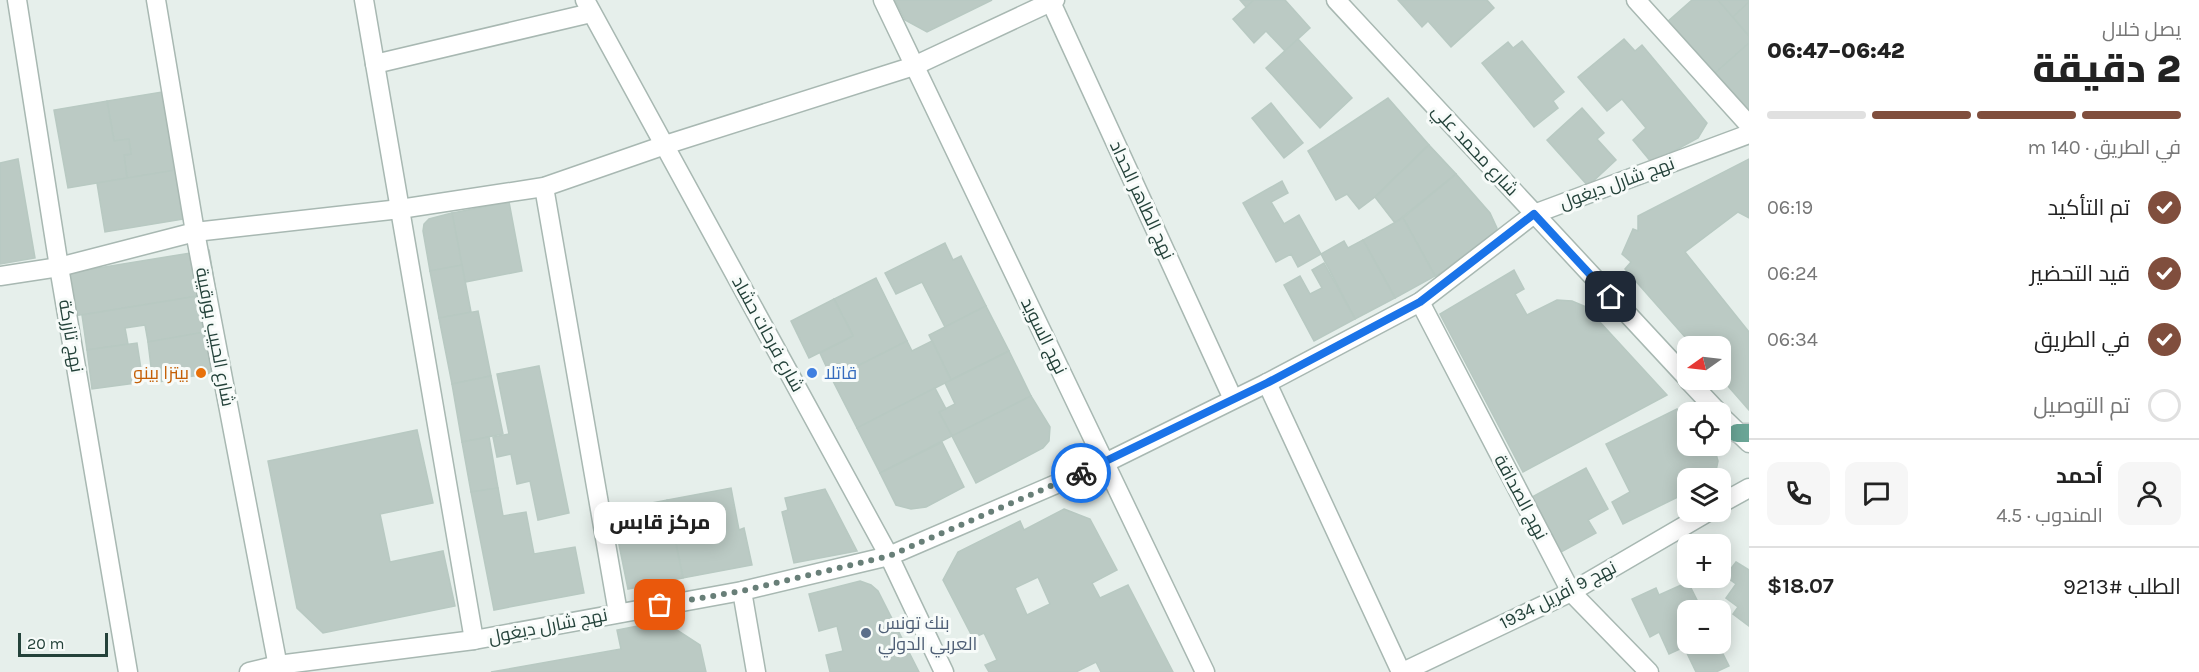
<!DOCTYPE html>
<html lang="ar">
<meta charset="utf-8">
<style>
body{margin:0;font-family:Karla,Cairo,sans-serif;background:#f6f6f6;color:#222;direction:rtl;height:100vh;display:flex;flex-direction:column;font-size:22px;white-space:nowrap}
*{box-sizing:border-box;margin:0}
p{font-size:20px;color:#767676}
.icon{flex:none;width:33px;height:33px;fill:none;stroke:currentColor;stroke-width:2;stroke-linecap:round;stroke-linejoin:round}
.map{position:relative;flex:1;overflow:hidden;direction:ltr}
.sheet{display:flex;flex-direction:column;background:#fff;width:450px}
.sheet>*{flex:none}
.needle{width:39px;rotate:256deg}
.fabs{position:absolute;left:1677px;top:336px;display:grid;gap:12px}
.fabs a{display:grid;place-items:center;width:54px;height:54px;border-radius:12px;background:#fff;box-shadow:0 3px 15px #0003;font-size:30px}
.scale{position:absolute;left:18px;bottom:15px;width:90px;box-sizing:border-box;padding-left:6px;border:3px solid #24423a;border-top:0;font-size:16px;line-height:21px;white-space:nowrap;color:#24423a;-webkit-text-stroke:4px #f7fbf9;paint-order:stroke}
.pin{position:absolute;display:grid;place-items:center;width:51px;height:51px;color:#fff;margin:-26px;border-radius:12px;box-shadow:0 3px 9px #0006}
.courier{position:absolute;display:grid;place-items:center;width:60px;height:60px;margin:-30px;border:4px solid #1a73e8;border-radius:50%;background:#fff;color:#222;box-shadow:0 2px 8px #0007}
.bubble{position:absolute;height:42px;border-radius:12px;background:#fff;box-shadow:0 3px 15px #0003;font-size:20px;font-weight:800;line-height:42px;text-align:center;direction:rtl}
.head em{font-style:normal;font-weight:800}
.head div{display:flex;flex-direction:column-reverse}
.head{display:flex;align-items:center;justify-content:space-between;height:102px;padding:0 18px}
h1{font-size:39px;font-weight:800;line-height:45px}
.bar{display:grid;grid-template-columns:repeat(4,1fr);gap:9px 6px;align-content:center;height:72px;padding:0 18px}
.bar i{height:8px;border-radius:4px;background:#e0e0e0}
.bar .selected{background:#804e3d}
.bar p{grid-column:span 4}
.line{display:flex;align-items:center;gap:15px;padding:0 18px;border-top:2px solid #e0e0e0}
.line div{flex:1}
.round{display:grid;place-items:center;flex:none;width:63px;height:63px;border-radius:12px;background:#f6f6f6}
ol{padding:0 18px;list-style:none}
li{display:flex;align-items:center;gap:18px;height:66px}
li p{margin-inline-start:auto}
li .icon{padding:6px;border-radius:50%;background:#804e3d;color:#fff;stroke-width:4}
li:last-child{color:#767676}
li i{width:33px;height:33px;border:3px solid #e0e0e0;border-radius:50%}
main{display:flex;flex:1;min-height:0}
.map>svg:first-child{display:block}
</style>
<main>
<section class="sheet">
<div class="head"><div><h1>2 دقيقة</h1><p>يصل خلال</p></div><em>06:42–06:47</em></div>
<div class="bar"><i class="selected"></i><i class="selected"></i><i class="selected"></i><i></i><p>في الطريق · 140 m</p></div>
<ol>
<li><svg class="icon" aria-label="check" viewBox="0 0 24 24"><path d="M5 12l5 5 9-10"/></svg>تم التأكيد<p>06:19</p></li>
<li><svg class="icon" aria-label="check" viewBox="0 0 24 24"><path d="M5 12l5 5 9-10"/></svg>قيد التحضير<p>06:24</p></li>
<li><svg class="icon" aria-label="check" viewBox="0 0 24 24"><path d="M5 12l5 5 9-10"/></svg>في الطريق<p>06:34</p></li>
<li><i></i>تم التوصيل</li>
</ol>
<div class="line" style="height:108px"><a class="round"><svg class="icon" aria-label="person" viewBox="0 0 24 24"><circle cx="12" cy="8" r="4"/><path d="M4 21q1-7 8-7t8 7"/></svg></a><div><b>أحمد</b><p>المندوب · 4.5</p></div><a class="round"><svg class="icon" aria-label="chat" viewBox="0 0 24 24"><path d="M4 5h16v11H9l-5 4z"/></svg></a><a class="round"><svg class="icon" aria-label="phone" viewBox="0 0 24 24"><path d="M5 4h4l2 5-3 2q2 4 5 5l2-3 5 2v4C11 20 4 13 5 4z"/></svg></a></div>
<div class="line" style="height:78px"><div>الطلب #9213</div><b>$18.07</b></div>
</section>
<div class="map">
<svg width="1749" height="672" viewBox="0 0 1749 672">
<rect width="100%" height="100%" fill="#e6efeb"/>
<g fill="#bbcac4" stroke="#b8c9c2" stroke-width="1.5" fill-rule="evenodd">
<polygon points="895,0 992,0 927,32 905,20"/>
<polygon points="1240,0 1254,0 1246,7"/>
<polygon points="1254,0 1285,0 1310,28 1285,51 1266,31 1254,43 1233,19"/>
<polygon points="1398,0 1487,0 1494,8 1451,47 1428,21 1422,27"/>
<polygon points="1692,0 1718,0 1749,36 1749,43 1714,74 1667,22"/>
<polygon points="1718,0 1749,0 1749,2 1733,17"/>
<polygon points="1749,2 1749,36 1733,17"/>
<polygon points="1298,39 1352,98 1320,128 1266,68"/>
<polygon points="1624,39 1635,51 1642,45 1707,123 1698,138 1652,163 1633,140 1646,128 1622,99 1607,111 1578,77"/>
<polygon points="1522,41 1564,92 1553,101 1558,108 1534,127 1482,63 1508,42 1513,48"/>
<polygon points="1749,43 1749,116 1714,74"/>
<polygon points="174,90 188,168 127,178 124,155 131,154 129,139 114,141 107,101"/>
<polygon points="1388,98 1429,145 1375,197 1359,209 1347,194 1336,200 1308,151"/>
<polygon points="107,101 114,141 129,139 131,154 124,155 127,178 68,188 54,110"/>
<polygon points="1271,103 1303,143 1284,158 1252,118"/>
<polygon points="1582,108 1604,133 1597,139 1616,160 1588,186 1547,140"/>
<polygon points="1429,145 1456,174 1395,223 1375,197"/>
<polygon points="18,159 35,258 0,264 0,163"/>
<polygon points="1749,159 1749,218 1738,212 1685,252 1749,332 1749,410 1720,377 1720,346 1693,346 1625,269 1631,262 1622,254 1633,229 1638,231 1638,216"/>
<polygon points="188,168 196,217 105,232 97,183"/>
<polygon points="1456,174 1490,213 1497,228 1494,241 1482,251 1435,276 1403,218"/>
<polygon points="1282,181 1288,193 1271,202 1284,224 1299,215 1321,254 1298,267 1291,254 1276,262 1243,203"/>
<polygon points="509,202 522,271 465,282 452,213"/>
<polygon points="452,213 462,265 430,271 423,231 424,224 429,219"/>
<polygon points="1403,218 1435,276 1395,298 1363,240"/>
<polygon points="1363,240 1395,298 1355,319 1321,254 1344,241 1348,248"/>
<polygon points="945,243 953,260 961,256 986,306 945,327 922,282 896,294 885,273"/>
<polygon points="209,250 216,293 74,316 67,273"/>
<polygon points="1324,263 1355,319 1314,341 1284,285 1300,276 1310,294 1322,288 1312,270"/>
<polygon points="462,265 471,312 439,318 430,271"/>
<polygon points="1514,270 1524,289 1515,294 1527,315 1557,300 1572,301 1586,307 1667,395 1523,472 1440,314"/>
<polygon points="876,278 907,341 832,379 820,353 853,336 834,299"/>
<polygon points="216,293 222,329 148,342 145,325 125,328 128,344 87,350 82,315"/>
<polygon points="834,299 853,336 809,358 791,321"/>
<polygon points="986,306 1009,351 951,380 929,335"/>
<polygon points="478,311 491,376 452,384 439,318"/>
<polygon points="222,329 229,370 153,383 148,342"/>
<polygon points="907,341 912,351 932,341 951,380 857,428 832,379"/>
<polygon points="137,343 143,382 92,389 87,350"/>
<polygon points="1009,351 1031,396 952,436 939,412 955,404 945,383"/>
<polygon points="539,366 569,513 538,520 530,481 517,484 511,454 497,457 493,437 509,434 497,374"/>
<polygon points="491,376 503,434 462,442 452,384"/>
<polygon points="935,388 946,409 939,412 952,436 880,473 857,428"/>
<polygon points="1031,396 1050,427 1049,441 1043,448 976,483 952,436"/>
<polygon points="1677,409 1688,424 1688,446 1703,446 1708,453 1715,450 1718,461 1716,471 1711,478 1688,478 1688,492 1623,524 1612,502 1630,492 1606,444"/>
<polygon points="417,430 433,503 380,514 390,562 443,551 455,606 323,633 297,608 268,461"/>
<polygon points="489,437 498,488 471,492 462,442"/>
<polygon points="942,442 964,487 926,507 911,509 896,505 880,473"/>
<polygon points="1586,468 1608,509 1588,520 1596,533 1561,552 1532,497"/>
<polygon points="498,488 503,516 526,512 534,554 575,547 584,593 494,610 471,492"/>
<polygon points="731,488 739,530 744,528 752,565 683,578 667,500"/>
<polygon points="825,489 857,551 794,563 782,512 788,510 785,498"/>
<polygon points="667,500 683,578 628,589 612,510 637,505 643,534 657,531 651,503"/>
<path d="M1064 509 1090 519 1117 570 1092 583 1100 598 1128 585 1173 672H1101L1096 662 1076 672H989L985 665 997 660 984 633 973 638 943 580 958 552 1020 521 1024 530ZM1038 577 1050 604 1027 615 1015 588Z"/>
<polygon points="1736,562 1749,570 1749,626 1733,614 1738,607 1726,598 1736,584 1725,576"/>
<polygon points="860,581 871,585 878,591 919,672 830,672 826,655 843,651 837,626 819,631 809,594"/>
<polygon points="1688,582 1702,610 1688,610 1688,644 1718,644 1729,666 1716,672 1696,672 1684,647 1669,654 1659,632 1650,637 1632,599 1656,588 1659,595"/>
<polygon points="663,621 700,645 706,672 491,672 621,649 617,630"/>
</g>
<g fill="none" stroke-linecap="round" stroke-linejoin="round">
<g stroke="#a8b8b2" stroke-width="21">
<g id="minor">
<polyline points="17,0 59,267 128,672"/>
<polyline points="364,0 474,640"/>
<polyline points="883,0 1205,672"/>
<polyline points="1050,0 1233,399"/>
<polyline points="1636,0 1749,125"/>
<polyline points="375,64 591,13"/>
<polyline points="544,187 618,613"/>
<polyline points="0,276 59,267 195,232 400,209 544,187 665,145 914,66 1055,0"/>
<polyline points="1420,302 1571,592 1649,672"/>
<polyline points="1267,383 1401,672"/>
<polyline points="1720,504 1749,488"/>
<polyline points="742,591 756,672"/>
<polyline points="249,672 278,665 474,640 742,591 889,556 1105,463 1267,383 1420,302 1534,214 1749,134"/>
<polyline points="1403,672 1571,592 1708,512"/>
</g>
</g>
<g stroke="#a8b8b2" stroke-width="21">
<g id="tertiary">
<polyline points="156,0 195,232 279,672"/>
<polyline points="585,0 889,556 944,672"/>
<polyline points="1336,0 1688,379"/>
<polyline points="1688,380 1718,412"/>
<polyline points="1720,415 1749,443"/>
</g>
</g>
<g stroke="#c2cac8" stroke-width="21">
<polyline id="primary" points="1737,433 1749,433"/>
</g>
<use href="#minor" stroke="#fff" stroke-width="18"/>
<use href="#tertiary" stroke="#fff" stroke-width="18"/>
<use href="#primary" stroke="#6aa596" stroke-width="18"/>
</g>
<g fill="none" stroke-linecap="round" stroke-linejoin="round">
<polyline stroke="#687f78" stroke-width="6" stroke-dasharray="0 10.8" points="660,605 742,591 889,556 1081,473"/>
<polyline stroke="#1a73e8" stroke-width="8" points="1081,473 1267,383 1420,302 1534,214 1611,297"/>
</g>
<circle fill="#e8710a" stroke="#f7fbf9" stroke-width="2" cx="201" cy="373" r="6"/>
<circle fill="#3f7fe0" stroke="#f7fbf9" stroke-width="2" cx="812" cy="373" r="6"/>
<circle fill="#5c6f8a" stroke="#f7fbf9" stroke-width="2" cx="866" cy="633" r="6"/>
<g text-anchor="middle" stroke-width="6" stroke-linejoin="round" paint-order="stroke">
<g font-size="18" fill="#24423a" stroke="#f7fbf9">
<text transform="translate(1475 150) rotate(47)" y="6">شارع محمد علي</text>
<text transform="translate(1617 183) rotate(-20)" y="6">نهج شارل ديغول</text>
<text transform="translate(1142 200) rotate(65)" y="6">نهج الطاهر الحداد</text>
<text transform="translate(768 334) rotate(61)" y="6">شارع فرحات حشاد</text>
<text transform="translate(71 336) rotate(80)" y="6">نهج تازركة</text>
<text transform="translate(1044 336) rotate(64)" y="6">نهج السويد</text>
<text transform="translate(215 337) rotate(79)" y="6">شارع الحبيب بورقيبة</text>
<text transform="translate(1521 497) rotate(62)" y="6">نهج الصداقة</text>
<text transform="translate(1558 595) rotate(-27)" y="6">نهج 9 أفريل 1934</text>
<text transform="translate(548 626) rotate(-11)" y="6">نهج شارل ديغول</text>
</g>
<g font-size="18" fill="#c56008" stroke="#f7fbf9" text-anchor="end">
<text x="189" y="379">بيتزا بينو</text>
</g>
<g font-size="18" fill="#366cbe" stroke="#f7fbf9" text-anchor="start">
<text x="824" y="379">قاتلا</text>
</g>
<g font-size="18" fill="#4e5e75" stroke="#f7fbf9" text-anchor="start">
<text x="878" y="629">بنك تونس<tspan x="878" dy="21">العربي الدولي</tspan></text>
</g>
</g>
</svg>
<div class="fabs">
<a><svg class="needle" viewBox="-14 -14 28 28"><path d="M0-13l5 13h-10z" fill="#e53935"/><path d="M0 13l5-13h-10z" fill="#767676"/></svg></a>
<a><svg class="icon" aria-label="locate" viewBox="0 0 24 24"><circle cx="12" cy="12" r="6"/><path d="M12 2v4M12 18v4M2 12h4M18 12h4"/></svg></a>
<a><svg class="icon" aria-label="layers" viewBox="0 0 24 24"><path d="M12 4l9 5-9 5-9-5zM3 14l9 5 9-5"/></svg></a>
<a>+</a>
<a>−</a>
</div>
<div class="scale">20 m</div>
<div class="pin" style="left:660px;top:605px;background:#ea580c"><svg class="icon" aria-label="bag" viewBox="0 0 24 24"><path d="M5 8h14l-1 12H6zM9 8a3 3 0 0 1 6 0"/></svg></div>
<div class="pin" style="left:1611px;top:297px;background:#1f2937"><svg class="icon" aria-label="home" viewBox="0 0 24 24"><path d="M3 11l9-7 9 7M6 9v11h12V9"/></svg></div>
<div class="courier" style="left:1081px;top:473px"><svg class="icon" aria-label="bike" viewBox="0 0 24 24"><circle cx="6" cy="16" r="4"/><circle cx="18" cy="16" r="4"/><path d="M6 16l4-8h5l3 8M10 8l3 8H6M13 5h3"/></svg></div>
<div class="bubble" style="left:594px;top:502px;width:132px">مركز قابس</div>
</div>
</main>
